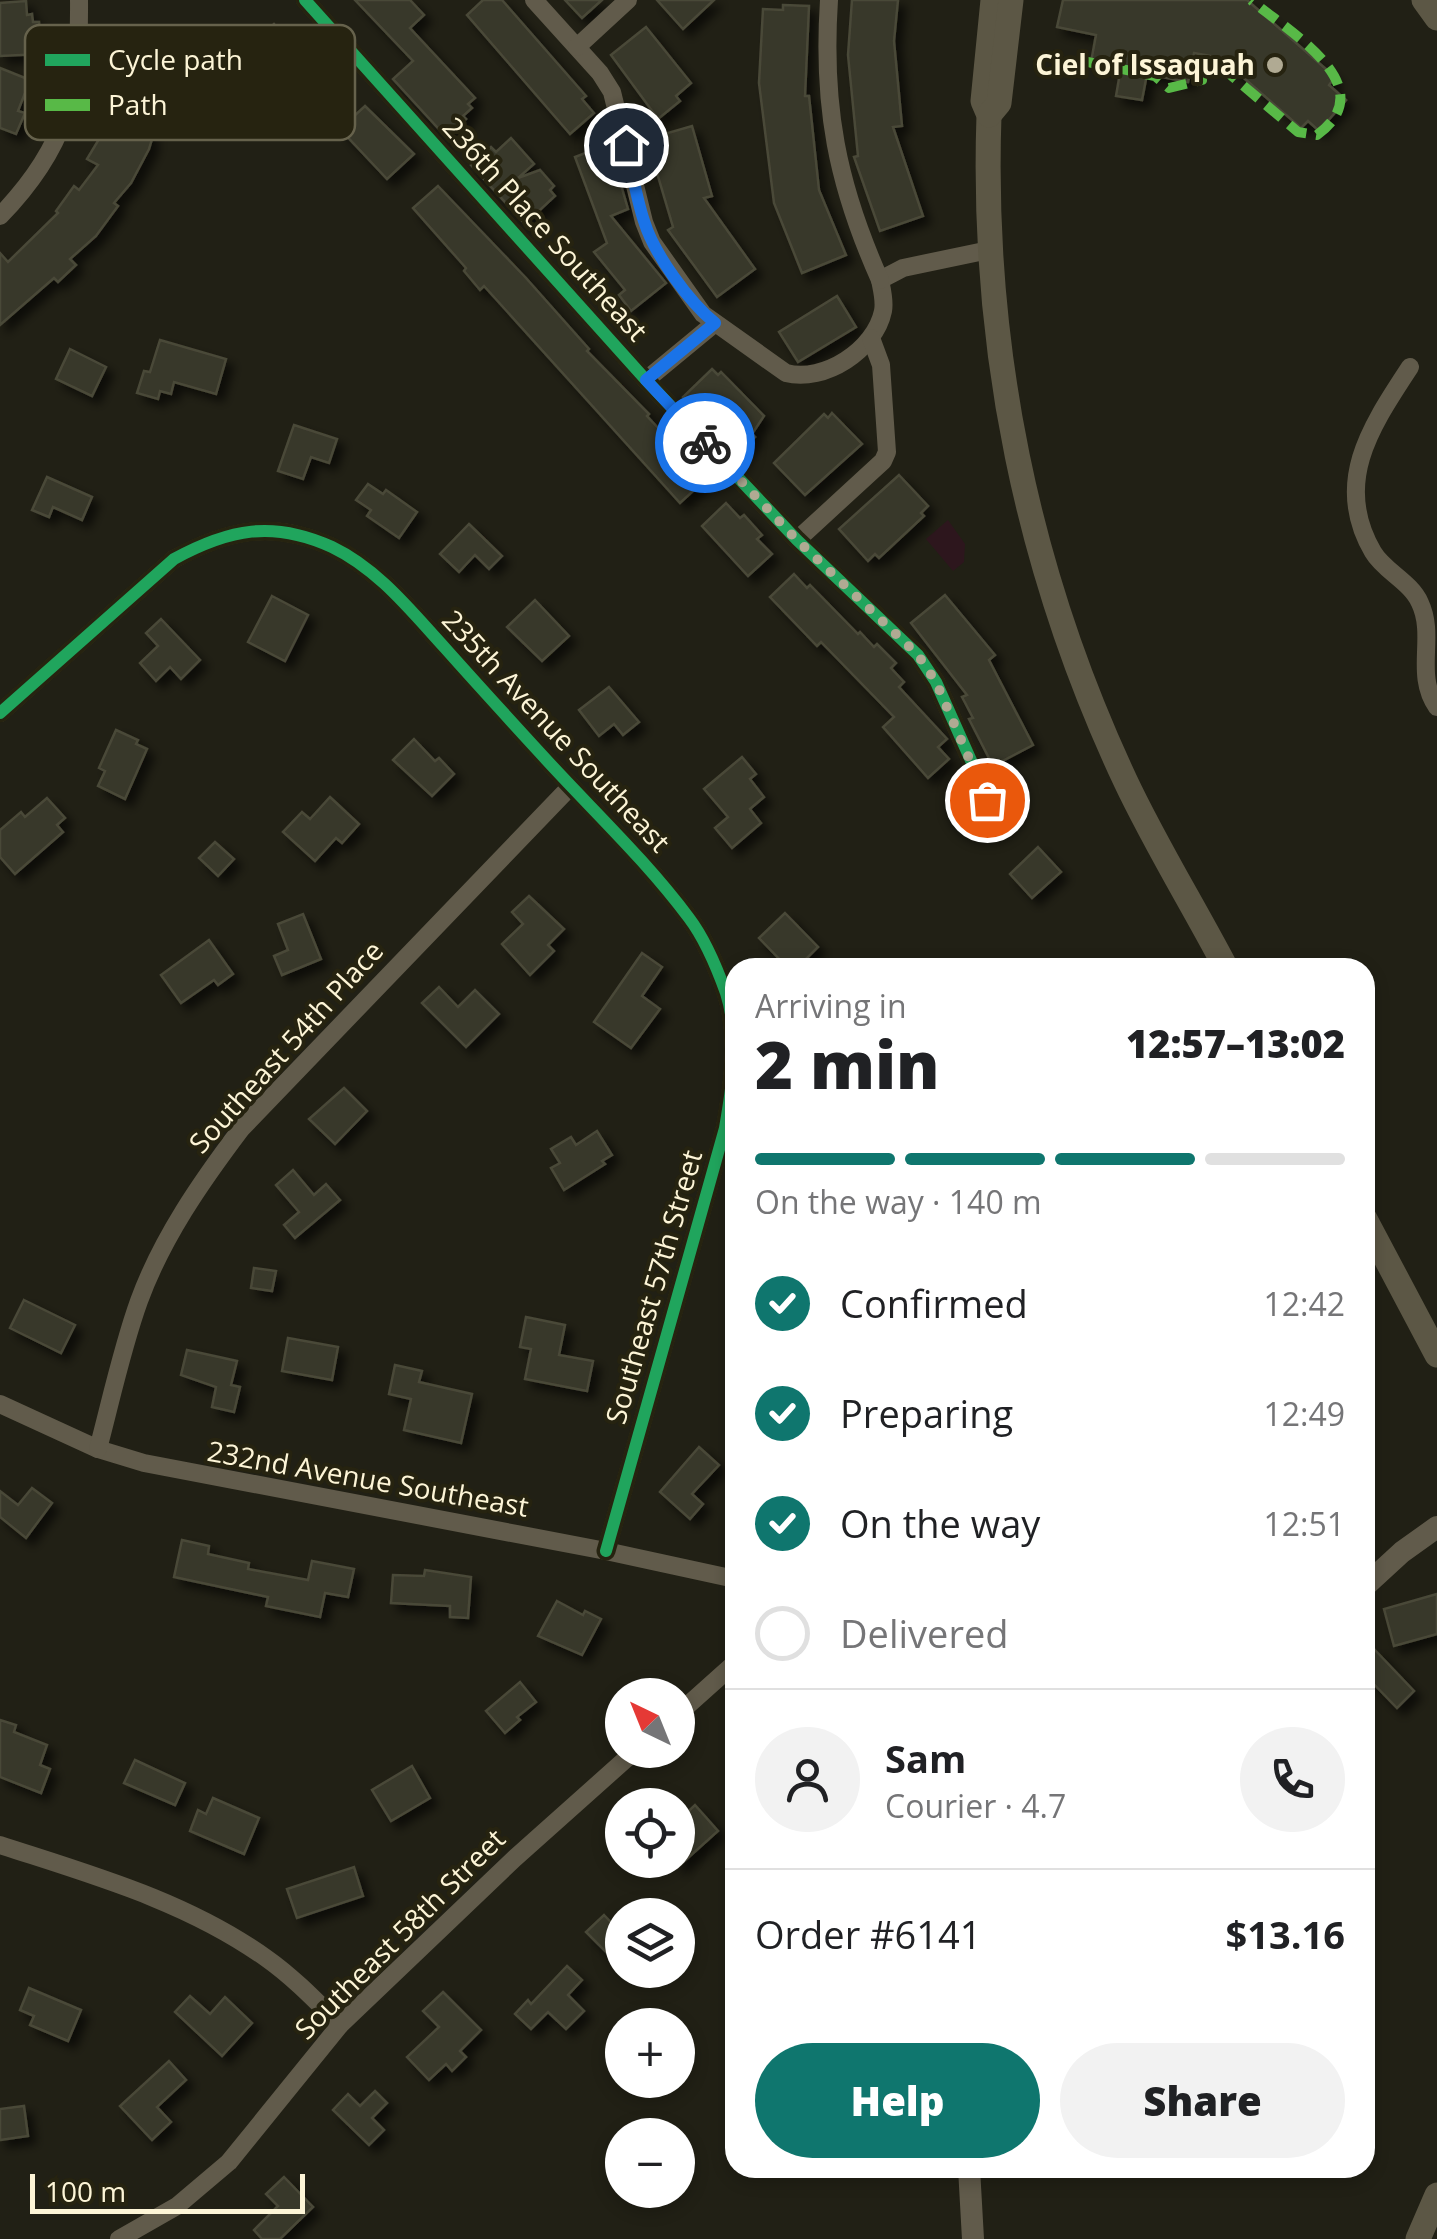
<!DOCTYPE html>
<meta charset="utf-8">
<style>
body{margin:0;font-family:"Open Sans",sans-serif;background:#f2f2f2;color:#202124;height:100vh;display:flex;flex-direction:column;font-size:38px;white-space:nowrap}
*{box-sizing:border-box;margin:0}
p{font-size:32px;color:#757577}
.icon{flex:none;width:55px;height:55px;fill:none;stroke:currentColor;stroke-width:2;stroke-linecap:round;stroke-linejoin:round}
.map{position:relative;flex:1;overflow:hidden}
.panel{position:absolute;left:725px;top:958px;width:650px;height:1220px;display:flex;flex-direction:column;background:#fff;border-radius:30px;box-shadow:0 5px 15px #0003}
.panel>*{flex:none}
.needle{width:65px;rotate:317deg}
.buttons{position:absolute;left:605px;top:1678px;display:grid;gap:20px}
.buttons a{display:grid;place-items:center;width:90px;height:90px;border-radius:50%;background:#fff;box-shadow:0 5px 15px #0003;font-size:50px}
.scale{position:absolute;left:30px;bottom:25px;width:275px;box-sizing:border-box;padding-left:10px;border:5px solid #fdf5d7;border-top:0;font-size:28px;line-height:35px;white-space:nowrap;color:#fdf5d7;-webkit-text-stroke:8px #262310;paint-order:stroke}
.pin{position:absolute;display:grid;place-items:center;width:85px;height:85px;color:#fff;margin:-42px;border:5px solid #fff;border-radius:50%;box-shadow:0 2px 10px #0007}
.courier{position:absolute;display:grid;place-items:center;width:100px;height:100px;margin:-50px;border:8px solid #1a73e8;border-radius:50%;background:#fff;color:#222;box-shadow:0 2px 12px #0007}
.head em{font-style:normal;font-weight:800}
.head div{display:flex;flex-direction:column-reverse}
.head{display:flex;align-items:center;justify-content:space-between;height:170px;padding:0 30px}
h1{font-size:65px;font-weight:800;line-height:75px}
.bar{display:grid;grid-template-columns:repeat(4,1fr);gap:15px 10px;align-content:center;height:120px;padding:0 30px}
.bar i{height:12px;border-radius:8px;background:#e0e0e0}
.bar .on{background:#0f766e}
.bar p{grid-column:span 4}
.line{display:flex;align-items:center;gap:25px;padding:0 30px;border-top:2px solid #e0e0e0}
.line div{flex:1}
.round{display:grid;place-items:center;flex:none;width:105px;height:105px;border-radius:52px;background:#f2f2f2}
ol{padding:0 30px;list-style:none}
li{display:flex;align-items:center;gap:30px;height:110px}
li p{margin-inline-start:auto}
li .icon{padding:10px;border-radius:50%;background:#0f766e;color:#fff;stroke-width:4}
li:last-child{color:#757577}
li i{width:55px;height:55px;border:5px solid #e0e0e0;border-radius:50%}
.primary-button{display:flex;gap:20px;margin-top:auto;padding:20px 30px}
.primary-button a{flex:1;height:115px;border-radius:60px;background:#0f766e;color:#fff;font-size:40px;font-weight:800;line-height:115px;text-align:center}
.primary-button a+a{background:#f2f2f2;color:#202124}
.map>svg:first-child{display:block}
</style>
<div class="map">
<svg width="1437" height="2239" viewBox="0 0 1437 2239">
<defs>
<filter id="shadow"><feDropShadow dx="7" dy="7" stdDeviation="5" flood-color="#0009"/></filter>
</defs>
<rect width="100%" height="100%" fill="#212015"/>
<polygon fill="#2d161d" points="948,520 965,544 964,562 953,571 926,539"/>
<g fill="#38372a" stroke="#4a4838" stroke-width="2.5" filter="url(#shadow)">
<polygon points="355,0 410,0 424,15 410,28 475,98 468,104 472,108 463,116 466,119 447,138 393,79 413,61"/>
<polygon points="483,0 502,0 586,96 582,99 594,113 570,134 467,15"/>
<polygon points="565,0 602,0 582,18"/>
<polygon points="657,0 714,0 683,29"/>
<polygon points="852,0 898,0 894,41 902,126 893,127 923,216 880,231 854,157 858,156 848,55"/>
<polygon points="1063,0 1247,0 1335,77 1329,85 1346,100 1319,131 1308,121 1301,128 1221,58 1194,53 1188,82 1147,74 1142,100 1116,96 1121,67 1091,62 1096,35 1057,27"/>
<polygon points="26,1 27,15 32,14 33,22 39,22 41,54 0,56 0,3"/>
<polygon points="783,5 809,6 805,96 809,96 819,190 846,255 802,273 774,203 759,83 763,9 783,10"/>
<polygon points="274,24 334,88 301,118 242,53"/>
<polygon points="646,27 691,83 676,96 680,101 658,119 611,55"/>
<polygon points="144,38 179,61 172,72 173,80 165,82 141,119 153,125 147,137 152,139 149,149 131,183 114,203 118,206 96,236 70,259 76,265 58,282 54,278 0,325 0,253 8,262 58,213 56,211 74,186 79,190 98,165 87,159 122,101 113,95 129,70 126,68 130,59"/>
<polygon points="0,68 30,80 18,111 25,113 16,134 0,128"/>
<polygon points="365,106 414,154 387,179 340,129"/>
<polygon points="692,126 712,196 704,198 755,269 717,297 668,230 673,227 647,139"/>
<polygon points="511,138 534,164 518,178 540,170 554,186 550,190 555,196 525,224 471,165 491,147 496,152"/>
<polygon points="609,144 628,209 611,216 666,283 631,311 619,295 625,290 594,252 607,243 575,157"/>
<polygon points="438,186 526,278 589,349 587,351 649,414 647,416 674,445 677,442 697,463 693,467 705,480 680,503 484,286 480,290 464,271 466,268 413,208"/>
<polygon points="837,296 856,327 798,362 779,332"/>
<polygon points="160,340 226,359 216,394 174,382 171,394 160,391 158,399 137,393 144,371 150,372"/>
<polygon points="70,349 106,367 92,396 56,379"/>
<polygon points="712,369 718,375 721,372 764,416 752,434 755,437 736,455 683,397"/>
<polygon points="832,413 862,444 805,495 774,463 824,414 828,418"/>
<polygon points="294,425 337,439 329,463 311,457 303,479 278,471"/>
<polygon points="899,475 928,506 921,513 924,516 879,558 875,554 868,561 839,529"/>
<polygon points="47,477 92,497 82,520 53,507 49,517 32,510"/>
<polygon points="368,484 383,494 386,490 417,512 399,538 367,516 371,510 356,500"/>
<polygon points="726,503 740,518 744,515 762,535 757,539 772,554 748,576 702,526"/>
<polygon points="469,524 502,556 489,569 475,555 459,572 440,554"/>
<polygon points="794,574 807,588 810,585 858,634 860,632 874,647 877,644 896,663 891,668 904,682 899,687 947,739 938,747 949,759 928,778 883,727 894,717 821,642 817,646 770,597"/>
<polygon points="945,595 995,655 989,660 1033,745 993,766 969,719 973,718 962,697 967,695 911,623"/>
<polygon points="272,596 308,615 285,661 248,642"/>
<polygon points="535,600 569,636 542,661 507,627"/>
<polygon points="161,619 200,660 181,679 170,667 156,681 140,663 158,646 146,633"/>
<polygon points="609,687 639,722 623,735 614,724 599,736 579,710"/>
<polygon points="116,730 138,740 136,744 147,749 125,799 98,786 105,771 99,768"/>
<polygon points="414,739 435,761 439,758 454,774 432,796 393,760"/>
<polygon points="742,757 756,774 750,779 764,797 750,809 761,823 732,848 715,828 728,817 704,789"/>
<polygon points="330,797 359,824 342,843 336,838 315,861 283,832 302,812 310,819"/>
<polygon points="47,798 65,818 57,825 63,832 15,874 0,857 0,830 21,812 25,817"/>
<polygon points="215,842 234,859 218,876 199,858"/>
<polygon points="1038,847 1061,872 1032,898 1010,874"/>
<polygon points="529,896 564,929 548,945 554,951 530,975 502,944 523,924 512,912"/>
<polygon points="785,913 818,947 797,968 788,968 759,938"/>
<polygon points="303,914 321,959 282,975 274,956 288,950 278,924"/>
<polygon points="209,940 233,974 218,985 214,980 181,1003 161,975"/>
<polygon points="642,953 662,967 642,996 660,1009 631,1048 594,1022"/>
<polygon points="439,987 458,1007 475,990 499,1014 466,1047 422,1003"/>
<polygon points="344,1088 367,1111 335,1144 309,1119"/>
<polygon points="597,1131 612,1155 602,1161 605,1164 564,1190 551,1168 560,1163 551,1149 571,1137 576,1145"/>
<polygon points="293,1170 314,1195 326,1184 340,1200 295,1238 284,1225 299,1212 276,1185"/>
<polygon points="254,1268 276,1271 272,1291 251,1288"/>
<polygon points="24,1300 75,1325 61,1353 10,1328"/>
<polygon points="526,1317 565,1325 559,1355 593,1361 587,1391 525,1379 531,1349 520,1347"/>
<polygon points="288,1338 338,1347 332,1380 282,1371"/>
<polygon points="187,1350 237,1361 231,1385 240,1387 234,1412 212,1407 216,1387 181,1375"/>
<polygon points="395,1365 422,1371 419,1382 472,1394 461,1443 404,1430 411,1399 389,1394"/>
<polygon points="699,1447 719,1465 692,1494 703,1504 690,1519 660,1492"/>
<polygon points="32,1488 52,1503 26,1538 0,1517 0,1491 18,1505"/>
<polygon points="182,1540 209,1546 208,1554 249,1563 248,1569 308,1580 312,1561 354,1569 348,1597 325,1593 320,1617 266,1606 268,1597 174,1577"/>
<polygon points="425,1570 471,1577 468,1618 450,1617 450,1606 391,1603 393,1575 424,1576"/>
<polygon points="1437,1594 1437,1634 1394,1646 1384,1609"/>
<polygon points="557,1601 583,1615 585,1611 601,1619 582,1655 538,1636"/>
<polygon points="1375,1650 1414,1691 1397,1708 1365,1675 1365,1659"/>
<polygon points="520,1682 536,1702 517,1717 520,1720 505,1733 486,1711"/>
<polygon points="0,1720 16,1725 14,1732 47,1745 40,1765 50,1769 41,1793 0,1777"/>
<polygon points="135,1760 185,1783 175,1805 124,1783"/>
<polygon points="412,1766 430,1798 391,1821 372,1790"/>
<polygon points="213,1798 259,1818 244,1854 190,1831 198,1810 206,1814"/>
<polygon points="695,1805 718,1831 678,1867 678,1821"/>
<polygon points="354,1867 363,1896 297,1918 287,1889"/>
<polygon points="604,1915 622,1934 622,1968 586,1932"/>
<polygon points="567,1966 582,1980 568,1995 584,2011 566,2029 548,2012 531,2029 515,2014 528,2000 531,2004"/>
<polygon points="29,1988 81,2010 68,2041 30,2025 34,2016 20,2010"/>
<polygon points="443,1992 481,2030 460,2051 466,2057 452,2071 446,2064 429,2080 407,2057 439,2027 423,2011"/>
<polygon points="190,1996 210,2014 225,1997 252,2023 222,2056 175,2012"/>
<polygon points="169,2061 186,2080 157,2107 171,2122 152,2140 120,2106"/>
<polygon points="375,2091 387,2103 372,2118 384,2130 369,2145 333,2110 348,2094 360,2106"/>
<polygon points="24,2106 28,2136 0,2140 0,2109"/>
<polygon points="284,2177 313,2207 280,2239 262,2239 254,2230 278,2206 266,2194"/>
</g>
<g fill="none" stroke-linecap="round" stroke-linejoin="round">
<g stroke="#615b4b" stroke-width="18">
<polyline points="305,0 646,380 797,540 918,655 936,682 998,821"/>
<path d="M534 0 600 73 612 92 644 222 652 242 703 314 786 373C824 383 875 350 883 311 885 301 882 290 880 280L903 268 989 250"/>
<path d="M829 0C822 106 837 184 880 280"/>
<polyline points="577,47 628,0"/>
<path d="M0 216C66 148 80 92 79 0"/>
<path d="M1410 367C1372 425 1332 482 1373 552 1384 571 1411 582 1420 603 1436 637 1414 674 1437 707"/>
<polyline points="646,380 715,323"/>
<polyline points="797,540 883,461 887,452 881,365 871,338"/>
<path d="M0 713 174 559C229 529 273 520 332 547 378 569 411 611 445 648 477 684 509 719 542 755 591 809 645 859 689 918 705 939 717 968 726 993 740 1038 733 1082 725 1128L606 1551"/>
<polyline points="0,1404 98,1449 144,1463 606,1551 735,1579"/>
<path d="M98 1449C111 1400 122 1348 139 1301 162 1238 201 1182 241 1129L571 786"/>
<polyline points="678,1714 735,1663"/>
<path d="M0 1845C92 1875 186 1901 266 1958 293 1977 316 2001 340 2025"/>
<polyline points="119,2239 177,2206 229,2162 340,2025 515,1858 636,1750"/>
</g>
<g stroke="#615b4b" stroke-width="22">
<polyline points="1365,1586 1402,1552 1437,1527"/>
<polyline points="969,2168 973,2239"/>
</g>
<g stroke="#5c5745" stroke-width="25">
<path d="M993 0 983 101 989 115C981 346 1027 571 1125 780 1155 844 1193 905 1226 968"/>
<polyline points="1424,0 1437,18"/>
<polyline points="989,115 999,103 1011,0"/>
<polyline points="1365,1219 1437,1355"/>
<polyline points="1418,2239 1437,2195"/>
</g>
<path stroke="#58b947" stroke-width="10" stroke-dasharray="20 10" stroke-linecap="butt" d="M1083 61 1155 76 1169 88 1202 80 1201 74 1226 71 1298 132 1317 135C1384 86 1290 33 1251 0"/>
<g stroke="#262310" stroke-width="19">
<g id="cycleway">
<polyline points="305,0 646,380 797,540 918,655 936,682 998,821"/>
<path d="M0 713 174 559C229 529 273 520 332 547 378 569 411 611 445 648 477 684 509 719 542 755 591 809 645 859 689 918 705 939 717 968 726 993 740 1038 733 1082 725 1128L606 1551"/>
</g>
</g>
<use href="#cycleway" stroke="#20a55d" stroke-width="12"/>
</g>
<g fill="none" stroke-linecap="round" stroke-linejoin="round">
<polyline stroke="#b0aa93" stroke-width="10" stroke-dasharray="0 18" points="705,443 797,540 918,655 936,682 987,800"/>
<path stroke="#1a73e8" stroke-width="12" d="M626 145C632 170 636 197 644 221 654 254 689 302 715 323L646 380 705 443"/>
</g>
<circle fill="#b0aa93" stroke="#262310" stroke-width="4" cx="1275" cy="65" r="10"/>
<g text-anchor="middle" stroke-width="8" stroke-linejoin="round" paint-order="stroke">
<g font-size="28" font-weight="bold" fill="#fdf5d7" stroke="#262310" text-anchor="end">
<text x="1255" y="75">Ciel of Issaquah</text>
</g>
<g font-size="28" fill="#fdf5d7" stroke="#262310">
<text transform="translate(545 229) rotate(48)" y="10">236th Place Southeast</text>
<text transform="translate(556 731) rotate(47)" y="10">235th Avenue Southeast</text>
<text transform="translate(286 1047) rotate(-48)" y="10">Southeast 54th Place</text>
<text transform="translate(654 1287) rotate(-74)" y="10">Southeast 57th Street</text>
<text transform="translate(368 1479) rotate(10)" y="10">232nd Avenue Southeast</text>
<text transform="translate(400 1934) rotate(-45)" y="10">Southeast 58th Street</text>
</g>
</g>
<rect x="25" y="25" width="330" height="115" rx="15" fill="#262310" stroke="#66624c" stroke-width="2.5"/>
<rect x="45" y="54" width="45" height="12" fill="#20a55d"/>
<rect x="45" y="99" width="45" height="12" fill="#58b947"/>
<g font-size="28" fill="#fdf5d7">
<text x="108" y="70">Cycle path</text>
<text x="108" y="115">Path</text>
</g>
</svg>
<div class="buttons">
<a><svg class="needle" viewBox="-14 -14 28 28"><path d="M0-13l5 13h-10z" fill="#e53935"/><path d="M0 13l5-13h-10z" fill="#757577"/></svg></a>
<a><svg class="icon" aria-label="locate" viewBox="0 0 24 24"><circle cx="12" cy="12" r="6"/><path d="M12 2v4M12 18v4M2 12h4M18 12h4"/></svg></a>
<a><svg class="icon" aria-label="layers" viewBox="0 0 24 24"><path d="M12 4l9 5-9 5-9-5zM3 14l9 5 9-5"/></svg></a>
<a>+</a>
<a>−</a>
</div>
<div class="scale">100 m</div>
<div class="pin" style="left:987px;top:800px;background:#ea580c"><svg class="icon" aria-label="bag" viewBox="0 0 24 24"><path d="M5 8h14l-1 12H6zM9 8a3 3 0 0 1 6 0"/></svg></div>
<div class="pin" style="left:626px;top:145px;background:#1f2937"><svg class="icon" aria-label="home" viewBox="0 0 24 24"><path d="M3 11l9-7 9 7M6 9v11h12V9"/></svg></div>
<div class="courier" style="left:705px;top:443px"><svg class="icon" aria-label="bike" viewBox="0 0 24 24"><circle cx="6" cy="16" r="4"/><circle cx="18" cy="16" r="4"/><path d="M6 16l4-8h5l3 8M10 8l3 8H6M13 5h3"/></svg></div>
<section class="panel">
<div class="head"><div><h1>2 min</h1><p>Arriving in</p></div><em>12:57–13:02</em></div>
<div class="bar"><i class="on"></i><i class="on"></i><i class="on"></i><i></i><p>On the way · 140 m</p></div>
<ol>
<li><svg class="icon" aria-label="check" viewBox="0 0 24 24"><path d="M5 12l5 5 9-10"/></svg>Confirmed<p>12:42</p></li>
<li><svg class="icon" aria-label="check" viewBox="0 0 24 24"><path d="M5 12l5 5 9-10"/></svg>Preparing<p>12:49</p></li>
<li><svg class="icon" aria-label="check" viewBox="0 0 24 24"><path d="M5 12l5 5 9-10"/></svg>On the way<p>12:51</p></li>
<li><i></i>Delivered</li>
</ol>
<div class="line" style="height:180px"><a class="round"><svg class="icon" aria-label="person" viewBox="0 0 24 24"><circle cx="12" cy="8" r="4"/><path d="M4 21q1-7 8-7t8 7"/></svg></a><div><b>Sam</b><p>Courier · 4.7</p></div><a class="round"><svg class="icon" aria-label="phone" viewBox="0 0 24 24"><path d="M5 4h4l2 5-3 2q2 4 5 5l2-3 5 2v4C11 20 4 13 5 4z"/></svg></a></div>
<div class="line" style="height:130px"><div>Order #6141</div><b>$13.16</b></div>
<div class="primary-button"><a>Help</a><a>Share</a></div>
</section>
</div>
